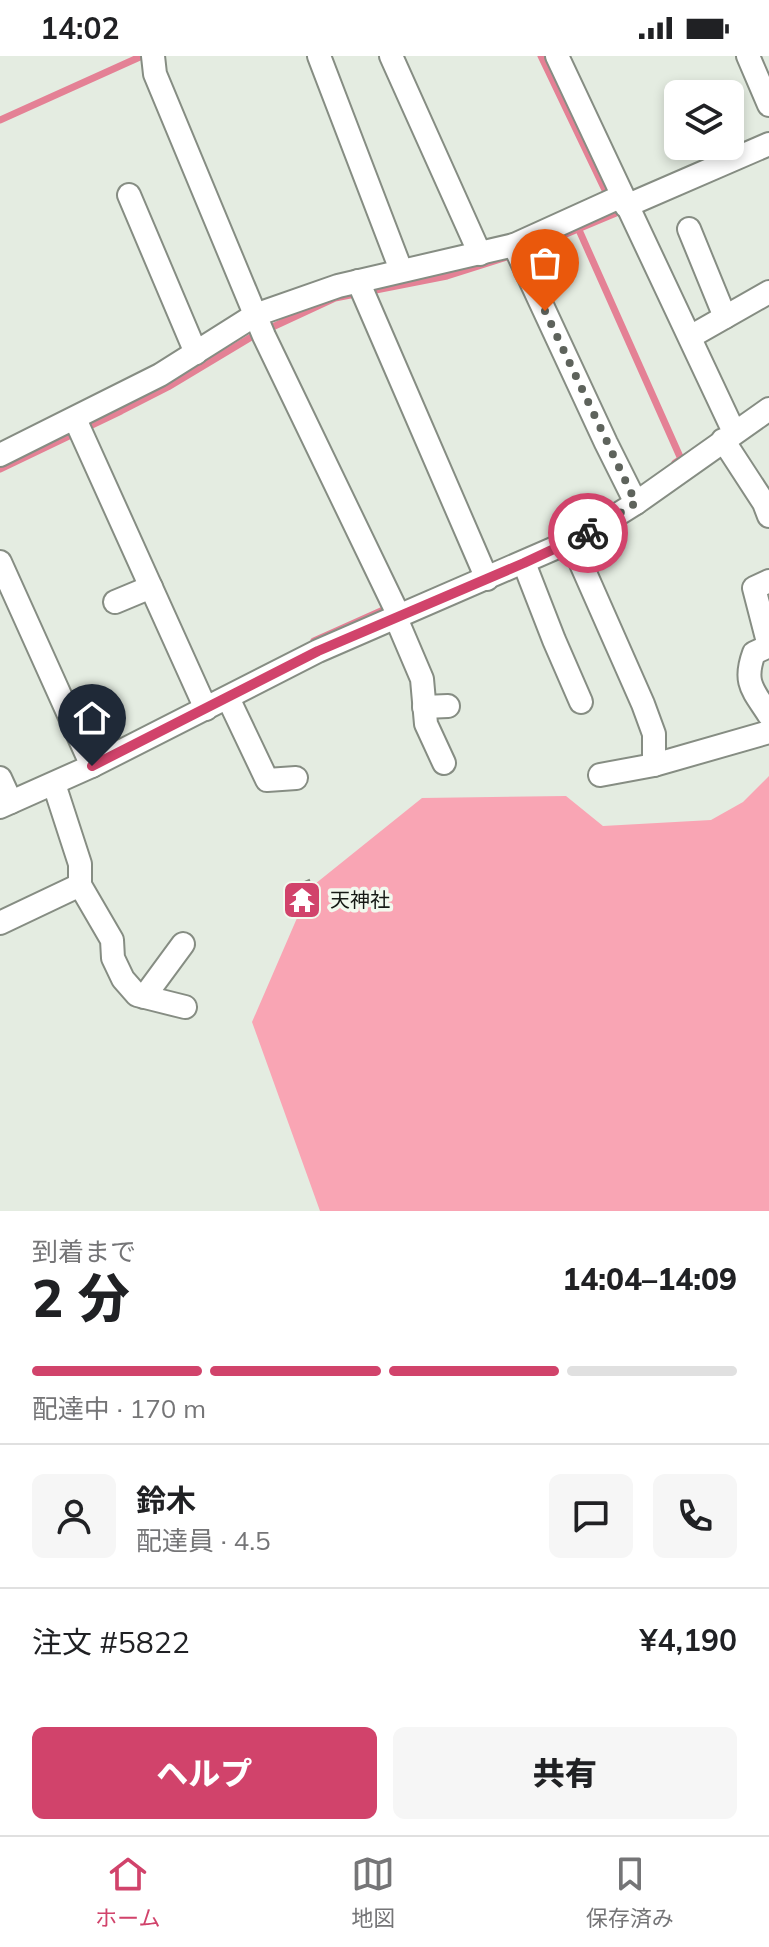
<!DOCTYPE html>
<html lang="ja">
<meta charset="utf-8">
<style>
body{margin:0;font-family:Mulish,"Noto Sans JP",sans-serif;background:#f6f6f6;color:#202124;height:100vh;display:flex;flex-direction:column;font-size:30px;white-space:nowrap}
*{box-sizing:border-box;margin:0}
p{font-size:26px;color:#757577}
.icon{flex:none;width:44px;height:44px;fill:none;stroke:currentColor;stroke-width:2;stroke-linecap:round;stroke-linejoin:round}
.map{position:relative;height:1155px;overflow:hidden}
.panel{display:flex;flex-direction:column;background:#fff;flex:1}
.panel>*{flex:none}
.fabs{position:absolute;left:664px;top:24px;display:grid;gap:16px}
.fabs a{display:grid;place-items:center;width:80px;height:80px;border-radius:12px;background:#fff;box-shadow:0 4px 12px #0003;font-size:40px}
.pin{position:absolute;display:grid;place-items:center;width:68px;height:68px;color:#fff;margin:-82px -34px;border-radius:50% 50% 50% 0;rotate:-45deg;box-shadow:0 0 8px #0007}
.pin .icon{rotate:45deg}
.courier{position:absolute;display:grid;place-items:center;width:80px;height:80px;margin:-40px;border:6px solid #d1436b;border-radius:50%;background:#fff;color:#222;box-shadow:0 2px 10px #0007}
.overview em{font-style:normal;font-weight:800}
.overview div{display:flex;flex-direction:column-reverse}
.overview{display:flex;align-items:center;justify-content:space-between;height:136px;padding:0 32px}
h1{font-size:52px;font-weight:800;line-height:60px}
.bar{display:grid;grid-template-columns:repeat(4,1fr);gap:12px 8px;align-content:center;height:96px;padding:0 32px}
.bar i{height:10px;border-radius:6px;background:#e0e0e0}
.bar .active{background:#d1436b}
.bar p{grid-column:span 4}
.line{display:flex;align-items:center;gap:20px;padding:0 32px;border-top:2px solid #e0e0e0}
.line div{flex:1}
.round{display:grid;place-items:center;flex:none;width:84px;height:84px;border-radius:12px;background:#f6f6f6}
.primary-button{display:flex;gap:16px;margin-top:auto;padding:16px 32px}
.primary-button a{flex:1;height:92px;border-radius:12px;background:#d1436b;color:#fff;font-size:32px;font-weight:800;line-height:92px;text-align:center}
.primary-button a+a{background:#f6f6f6;color:#202124}
.status{display:flex;justify-content:space-between;align-items:center;height:56px;padding:0 40px;background:#fff;direction:ltr}
.status svg{height:22px;fill:currentColor}
.tab-bar{display:flex;justify-content:space-around;align-items:center;height:112px;border-top:2px solid #e0e0e0;background:#fff;font-size:22px;color:#757577}
.tab-bar a{display:grid;justify-items:center;gap:4px}
.tab-bar .active{color:#d1436b}
.map>svg:first-child{display:block}
</style>
<div class="status"><b>14:02</b><svg viewBox="0 0 49 12"><path d="M0 12V9h3v3zM5 12V6h3v6zM10 12V3h3v9zM15 12V0h3v12zM26 1h20v11H26zM47 4h2v5h-2z"/></svg></div>
<div class="map">
<svg width="769" height="1155" viewBox="0 0 769 1155">
<rect width="100%" height="100%" fill="#e4ece1"/>
<polygon fill="#f9a5b4" points="769,720 769,1155 320,1155 252,966 310,832 422,742 566,740 603,770 711,764 743,746"/>
<g fill="none" stroke-linecap="round" stroke-linejoin="round">
<g stroke="#e48195" stroke-width="7">
<polyline points="0,64 142,0"/>
<polyline points="579,174 681,403 675,407"/>
<polyline points="523,196 616,157 541,0"/>
<polyline points="0,413 121,355 168,331 253,280 335,242 447,220 507,201"/>
<polyline points="314,585 390,551"/>
</g>
</g>
<polygon fill="#8dc170" stroke="#81887e" stroke-width="2" points="309,824 315,839 309,842 315,855 305,860 300,846 295,848 288,833"/>
<g fill="none" stroke-linecap="round" stroke-linejoin="round">
<g stroke="#868d83" stroke-width="26">
<g id="minor">
<polyline points="153,0 155,18 264,280 399,560"/>
<polyline points="319,0 401,214"/>
<polyline points="391,0 480,198"/>
<polyline points="557,0 734,376"/>
<polyline points="748,0 769,49"/>
<polyline points="129,139 196,297"/>
<polyline points="626,150 769,88"/>
<polyline points="689,173 725,261"/>
<polyline points="514,189 606,387 636,447"/>
<polyline points="358,225 487,523"/>
<polyline points="690,281 769,236"/>
<polyline points="75,363 206,653"/>
<polyline points="723,384 764,447 769,460"/>
<polyline points="0,399 160,319 255,259 338,230 514,189 622,140"/>
<polyline points="571,485 643,648 654,678 654,709 769,676"/>
<polyline points="0,506 92,710"/>
<polyline points="524,507 554,584 581,646"/>
<path d="M769 525 754 532 769 590 754 597C743 627 753 634 769 659"/>
<polyline points="115,546 151,531"/>
<polyline points="396,562 422,623 426,668 444,707"/>
<polyline points="228,642 267,724 296,722"/>
<polyline points="424,651 448,650"/>
<polyline points="600,719 654,709"/>
<polyline points="0,722 11,746"/>
<polyline points="54,728 80,808 80,829 112,884 113,902 123,923 137,939 185,951"/>
<polyline points="0,751 92,710 318,595 585,479 636,447 769,353"/>
<polyline points="0,867 80,829"/>
<polyline points="144,941 183,888"/>
</g>
</g>
<use href="#minor" stroke="#fff" stroke-width="22"/>
</g>
<g fill="none" stroke-linecap="round" stroke-linejoin="round">
<polyline stroke="#5e635c" stroke-width="8" stroke-dasharray="0 14.4" points="545,255 636,447 588,477"/>
<polyline stroke="#d1436b" stroke-width="10" points="92,710 318,595 524,507 588,477"/>
</g>
<defs>
<g id="temple-square" transform="scale(2)"><rect x="-9" y="-9" width="18" height="18" rx="4" fill="#d1436b" stroke="#f2f9ee"/><path d="M0-6L5-2H3V0L6.5 2.5H4V6H1.5V3h-3V6H-4V2.5H-6.5L-3 0V-2H-5Z" fill="#fff"/></g>
</defs>
<g fill-rule="evenodd">
<use href="#temple-square" x="302" y="844"/>
</g>
<g text-anchor="middle" stroke-width="7" stroke-linejoin="round" paint-order="stroke">
<g font-size="20" fill="#161915" stroke="#f2f9ee" text-anchor="start">
<text x="330" y="851">天神社</text>
</g>
</g>
</svg>
<div class="fabs">
<a><svg class="icon" aria-label="layers" viewBox="0 0 24 24"><path d="M12 4l9 5-9 5-9-5zM3 14l9 5 9-5"/></svg></a>
</div>
<div class="pin" style="left:545px;top:255px;background:#ea580c"><svg class="icon" aria-label="bag" viewBox="0 0 24 24"><path d="M5 8h14l-1 12H6zM9 8a3 3 0 0 1 6 0"/></svg></div>
<div class="pin" style="left:92px;top:710px;background:#1f2937"><svg class="icon" aria-label="home" viewBox="0 0 24 24"><path d="M3 11l9-7 9 7M6 9v11h12V9"/></svg></div>
<div class="courier" style="left:588px;top:477px"><svg class="icon" aria-label="bike" viewBox="0 0 24 24"><circle cx="6" cy="16" r="4"/><circle cx="18" cy="16" r="4"/><path d="M6 16l4-8h5l3 8M10 8l3 8H6M13 5h3"/></svg></div>
</div>
<section class="panel">
<div class="overview"><div><h1>2 分</h1><p>到着まで</p></div><em>14:04–14:09</em></div>
<div class="bar"><i class="active"></i><i class="active"></i><i class="active"></i><i></i><p>配達中 · 170 m</p></div>
<div class="line" style="height:144px"><a class="round"><svg class="icon" aria-label="person" viewBox="0 0 24 24"><circle cx="12" cy="8" r="4"/><path d="M4 21q1-7 8-7t8 7"/></svg></a><div><b>鈴木</b><p>配達員 · 4.5</p></div><a class="round"><svg class="icon" aria-label="chat" viewBox="0 0 24 24"><path d="M4 5h16v11H9l-5 4z"/></svg></a><a class="round"><svg class="icon" aria-label="phone" viewBox="0 0 24 24"><path d="M5 4h4l2 5-3 2q2 4 5 5l2-3 5 2v4C11 20 4 13 5 4z"/></svg></a></div>
<div class="line" style="height:104px"><div>注文 #5822</div><b>¥4,190</b></div>
<div class="primary-button"><a>ヘルプ</a><a>共有</a></div>
</section>
<nav class="tab-bar">
<a class="active"><svg class="icon" aria-label="home" viewBox="0 0 24 24"><path d="M3 11l9-7 9 7M6 9v11h12V9"/></svg>ホーム</a>
<a><svg class="icon" aria-label="map" viewBox="0 0 24 24"><path d="M3 6l6-2 6 2 6-2v14l-6 2-6-2-6 2zM9 4v14M15 6v14"/></svg>地図</a>
<a><svg class="icon" aria-label="saved" viewBox="0 0 24 24"><path d="M7 4h10v16l-5-4-5 4z"/></svg>保存済み</a>
</nav>
